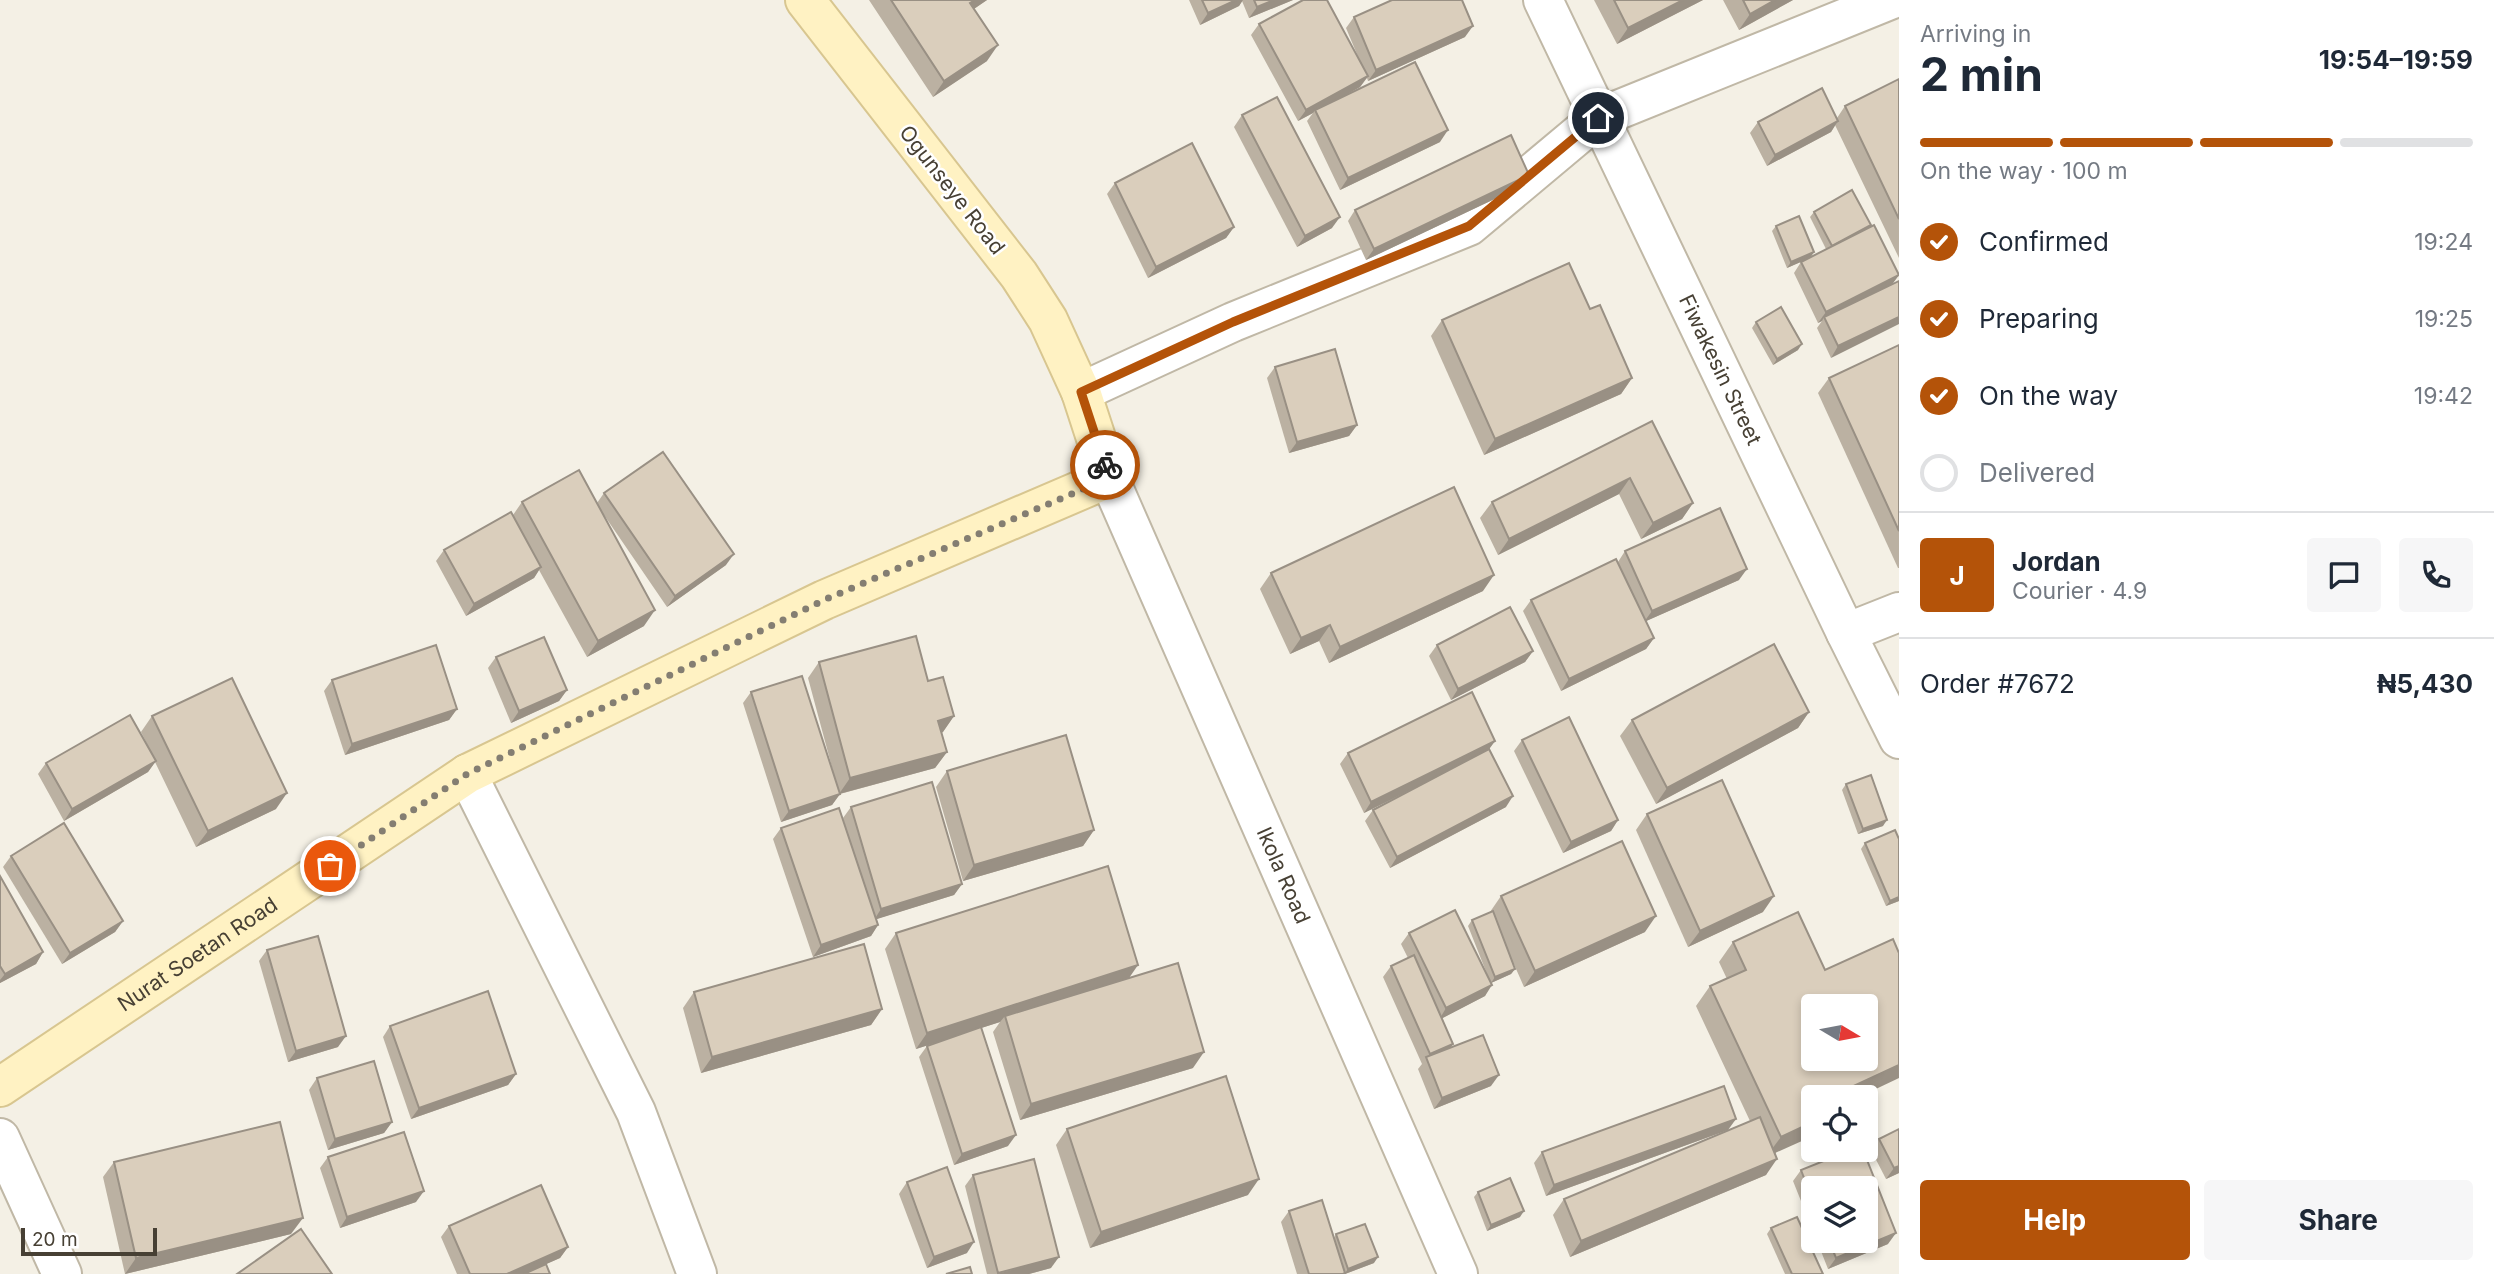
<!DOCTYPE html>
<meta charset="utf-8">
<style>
body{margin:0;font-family:Inter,sans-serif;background:#f6f6f7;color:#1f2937;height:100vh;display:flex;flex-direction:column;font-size:26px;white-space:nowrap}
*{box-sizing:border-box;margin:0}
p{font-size:23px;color:#747a83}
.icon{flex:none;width:38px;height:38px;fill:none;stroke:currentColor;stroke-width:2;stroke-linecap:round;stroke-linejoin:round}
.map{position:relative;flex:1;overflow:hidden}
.details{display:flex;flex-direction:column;background:#fff;width:595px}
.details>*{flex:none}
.needle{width:46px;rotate:100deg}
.fabs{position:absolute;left:1801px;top:994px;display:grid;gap:14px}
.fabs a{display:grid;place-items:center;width:77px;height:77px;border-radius:7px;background:#fff;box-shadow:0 4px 10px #0003;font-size:35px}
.scale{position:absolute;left:21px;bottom:18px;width:136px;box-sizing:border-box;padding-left:7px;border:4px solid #474034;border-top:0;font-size:19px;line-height:24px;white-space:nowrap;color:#474034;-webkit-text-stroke:5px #fff;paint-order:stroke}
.pin{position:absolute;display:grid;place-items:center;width:60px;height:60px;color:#fff;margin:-30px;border:4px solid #fff;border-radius:50%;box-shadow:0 2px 7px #0007}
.courier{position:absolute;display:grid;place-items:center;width:70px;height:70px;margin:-35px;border:5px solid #b45309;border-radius:50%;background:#fff;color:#222;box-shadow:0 2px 9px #0007}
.overview em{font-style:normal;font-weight:700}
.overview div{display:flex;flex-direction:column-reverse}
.overview{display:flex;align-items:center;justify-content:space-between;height:119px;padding:0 21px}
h1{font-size:46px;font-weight:700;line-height:52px}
.bar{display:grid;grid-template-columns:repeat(4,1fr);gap:10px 7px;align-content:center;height:84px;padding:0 21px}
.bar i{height:9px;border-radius:5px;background:#e0e1e3}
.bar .active{background:#b45309}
.bar p{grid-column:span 4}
.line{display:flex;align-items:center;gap:18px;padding:0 21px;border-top:2px solid #e0e1e3}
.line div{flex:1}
.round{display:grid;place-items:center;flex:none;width:74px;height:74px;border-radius:7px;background:#f6f6f7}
ol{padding:0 21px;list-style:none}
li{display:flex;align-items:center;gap:21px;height:77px}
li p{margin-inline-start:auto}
li .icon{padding:7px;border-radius:50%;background:#b45309;color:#fff;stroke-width:4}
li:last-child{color:#747a83}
li i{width:38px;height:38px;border:4px solid #e0e1e3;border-radius:50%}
.cta{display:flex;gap:14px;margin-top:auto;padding:14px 21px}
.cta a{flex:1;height:80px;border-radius:7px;background:#b45309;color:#fff;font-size:28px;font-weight:700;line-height:80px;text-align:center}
.cta a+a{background:#f6f6f7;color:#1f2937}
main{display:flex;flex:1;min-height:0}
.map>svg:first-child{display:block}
</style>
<main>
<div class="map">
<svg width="1899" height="1274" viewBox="0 0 1899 1274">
<rect width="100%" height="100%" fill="#f4f0e5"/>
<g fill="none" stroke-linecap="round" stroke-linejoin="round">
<g stroke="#c0b8a6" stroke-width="42">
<g id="street">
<path id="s1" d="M1543 0 1846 633 1899 739"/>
<polyline points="1081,392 1233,322 1469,226 1598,118 1890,0"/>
<path id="s2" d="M1109 478 1458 1274"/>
<polyline points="1846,633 1899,612"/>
<polyline points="467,774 636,1112 697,1274"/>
<polyline points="0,1138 62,1274"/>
</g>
</g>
<g stroke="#d8c690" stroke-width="42">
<g id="secondary">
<path id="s3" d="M0 1087 467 774 824 600 1109 478 1081 392 1048 320 1019 275 805 0"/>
</g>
</g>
<use href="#street" stroke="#fff" stroke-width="38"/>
<use href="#secondary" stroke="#fff2c3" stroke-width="38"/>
</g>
<g fill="#bbb1a2">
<polygon points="869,0 987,0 974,9 987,61 933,97"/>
<polygon points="1189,0 1293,0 1249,18 1242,1 1239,6 1200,25"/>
<polygon points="1594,0 1703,0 1617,44"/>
<polygon points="1723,0 1793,0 1739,30"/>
<polygon points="1354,17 1465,37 1368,81 1367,78 1360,87 1343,96 1440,142 1340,190 1307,121 1313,113 1298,121 1251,35 1259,24 1359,59 1346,28"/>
<polygon points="1899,79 1899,258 1835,125 1831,132 1767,166 1750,133 1758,122 1837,118 1845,106"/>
<polygon points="1242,115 1332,228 1297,247 1234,127"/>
<polygon points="1115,183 1234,227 1226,238 1148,278 1107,194"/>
<polygon points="1522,186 1366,260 1348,221 1355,210"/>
<polygon points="1814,212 1871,225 1869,228 1899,275 1831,358 1817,328 1822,321 1818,323 1794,273 1801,262 1809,258 1787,268 1772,231 1776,226 1814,252 1810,258 1826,249 1810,217"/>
<polygon points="1590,309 1632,378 1621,394 1484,455 1431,336 1442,320"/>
<polygon points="1756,322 1798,350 1773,365 1752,328"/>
<polygon points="1899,345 1899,568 1898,568 1818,393 1829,378"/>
<polygon points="1275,367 1357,425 1349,436 1289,453 1267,378"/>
<polygon points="1652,421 1693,503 1682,519 1641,539 1619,494 1498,555 1480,518 1492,502"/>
<polygon points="604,493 726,565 667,607 604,515 644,626 587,657 539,570 534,578 466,616 436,561 444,550 513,515 522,502 597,503"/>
<polygon points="1625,551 1739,580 1646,621 1654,638 1646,649 1561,691 1523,611 1531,600 1624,575 1618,562"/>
<polygon points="1271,573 1483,591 1329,663 1319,641 1290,654 1260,589"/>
<polygon points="1437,645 1533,651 1525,662 1451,700 1429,656"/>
<polygon points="496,657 567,690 559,701 511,723 488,668"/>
<polygon points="819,662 928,681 954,716 942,733 947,752 935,768 840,794 832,805 781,822 743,703 751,692 833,771 808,678"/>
<polygon points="332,680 457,709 449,720 345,755 324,691"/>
<polygon points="1809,712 1798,728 1656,804 1620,736 1632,720"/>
<polygon points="152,716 276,809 196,847 155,762 148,772 64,821 38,774 46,763 152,754 141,732"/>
<polygon points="1522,740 1618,820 1611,831 1563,853 1514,751"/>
<polygon points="1495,741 1489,749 1506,807 1390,868 1365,821 1373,810 1430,780 1364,813 1340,764 1348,753"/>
<polygon points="947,771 1094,830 1083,846 963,881 936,787"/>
<polygon points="1846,784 1883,826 1858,834 1842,790"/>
<polygon points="851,807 962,884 954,895 876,919 878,925 871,936 813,957 773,839 781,828 849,838 843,818"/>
<polygon points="1647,814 1763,912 1688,947 1636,830"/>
<polygon points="1865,843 1899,901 1886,906 1861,849"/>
<polygon points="11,856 123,921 115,932 62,964 3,867"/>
<polygon points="0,876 43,952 36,964 0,983"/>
<polygon points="1501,896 1645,932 1524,987 1513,962 1515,969 1511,974 1491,983 1485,996 1442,1018 1453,1044 1450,1048 1491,1086 1434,1109 1418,1069 1422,1064 1383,977 1391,966 1408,958 1401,944 1409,933 1489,979 1468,926 1472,920 1490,912"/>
<polygon points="896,933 1130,978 1193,1068 1020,1120 993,1032 1000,1022 981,1028 1008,1146 954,1165 919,1057 927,1046 947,1039 916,1049 885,949"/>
<polygon points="1733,942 1813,1097 1775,1154 1766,1175 1570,1257 1553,1215 1564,1199 1750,1121 1696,1006 1710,986 1727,979 1719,962"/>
<polygon points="267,950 338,1047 288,1062 259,961"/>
<polygon points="694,992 882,1009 871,1025 701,1073 683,1008"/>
<polygon points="390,1026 516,1074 508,1085 411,1119 383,1037"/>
<polygon points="317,1078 392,1122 384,1133 328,1150 309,1090"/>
<polygon points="1067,1129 1248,1195 1090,1248 1056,1145"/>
<polygon points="1899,1129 1899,1173 1886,1179 1871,1150 1879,1139"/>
<polygon points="1728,1130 1546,1196 1534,1163 1542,1152"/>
<polygon points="328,1157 416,1202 340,1228 320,1168"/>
<polygon points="114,1162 291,1234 125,1274 103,1177"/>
<polygon points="1801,1170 1888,1244 1828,1269 1817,1241 1866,1241 1813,1188 1813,1231 1793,1181"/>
<polygon points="973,1175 1051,1268 1029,1274 987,1274 965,1186"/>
<polygon points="907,1182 967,1253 927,1268 899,1194"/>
<polygon points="1478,1192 1520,1217 1487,1231 1474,1197"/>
<polygon points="1289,1211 1334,1238 1336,1234 1374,1263 1345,1274 1297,1274 1281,1222"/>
<polygon points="449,1226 568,1247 560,1258 546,1264 550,1274 457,1274 441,1237"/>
<polygon points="1771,1228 1823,1274 1785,1274 1767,1234"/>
</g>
<g fill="#999084">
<polygon points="975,0 987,0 959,19 970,3"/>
<polygon points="1236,0 1243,0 1239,6 1200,25 1208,13"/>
<polygon points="1274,0 1293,0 1249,18 1257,7"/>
<polygon points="1683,0 1703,0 1617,44 1628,28"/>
<polygon points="1775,0 1793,0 1739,30 1750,14"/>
<polygon points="1473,26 1465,37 1368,81 1376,70"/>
<polygon points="998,45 987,61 933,97 944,81"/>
<polygon points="1368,76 1360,87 1316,112 1315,110 1313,113 1298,121 1306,110"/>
<polygon points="1838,121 1831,132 1767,166 1775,155"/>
<polygon points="1448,130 1440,142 1340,190 1348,178"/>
<polygon points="1529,175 1522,186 1366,260 1374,249"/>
<polygon points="1340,217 1332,228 1297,247 1305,236"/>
<polygon points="1234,227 1226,238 1148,278 1156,267"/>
<polygon points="1814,252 1810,258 1787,268 1791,262"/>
<polygon points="1899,275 1891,286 1824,317 1822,321 1818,323 1826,312"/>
<polygon points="1899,317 1899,324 1831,358 1838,346"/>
<polygon points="1802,344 1798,350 1773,365 1777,359"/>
<polygon points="1632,378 1621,394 1484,455 1495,439"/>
<polygon points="1357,425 1349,436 1289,453 1297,442"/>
<polygon points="1630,478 1619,494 1498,555 1509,539"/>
<polygon points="1693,503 1682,519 1641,539 1653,523"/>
<polygon points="734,554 726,565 667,607 675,596"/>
<polygon points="541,567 534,578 466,616 474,604"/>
<polygon points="1747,569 1739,580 1644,622 1652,611"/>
<polygon points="1494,575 1483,591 1329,663 1340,647"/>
<polygon points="655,610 644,626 587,657 598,641"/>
<polygon points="1330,625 1319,641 1290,654 1301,638"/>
<polygon points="1654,638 1646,649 1561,691 1569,679"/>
<polygon points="1533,651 1525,662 1451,700 1458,689"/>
<polygon points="567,690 559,701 511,723 519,711"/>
<polygon points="457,709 449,720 345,755 352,744"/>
<polygon points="1809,712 1798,728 1656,804 1667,788"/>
<polygon points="954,716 943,732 927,737 938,721"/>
<polygon points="1495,741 1487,752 1364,813 1371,802"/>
<polygon points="947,752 935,768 839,794 850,778"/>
<polygon points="156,761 148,772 64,821 72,809"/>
<polygon points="287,793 276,809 196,847 208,831"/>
<polygon points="840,794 832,805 781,822 789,811"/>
<polygon points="1513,796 1506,807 1390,868 1397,857"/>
<polygon points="1618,820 1611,831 1563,853 1571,842"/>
<polygon points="1887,820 1883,826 1858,834 1863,829"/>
<polygon points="1094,830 1083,846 963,881 974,865"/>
<polygon points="962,884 954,895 874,920 881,909"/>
<polygon points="1774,896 1763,912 1688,947 1700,931"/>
<polygon points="1899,897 1899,901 1886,906 1890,901"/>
<polygon points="1656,916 1645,932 1524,987 1535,971"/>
<polygon points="123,921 115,932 62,964 70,953"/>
<polygon points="878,925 871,936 813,957 821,945"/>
<polygon points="43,952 36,964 0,983 0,980 5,974"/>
<polygon points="1138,965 1127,981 1005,1016 1000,1022 916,1049 927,1033"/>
<polygon points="1515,969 1511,974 1491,983 1495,977"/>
<polygon points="1492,985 1485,996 1439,1020 1446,1008"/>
<polygon points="882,1009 871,1025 701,1073 712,1057"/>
<polygon points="346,1036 338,1047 288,1062 296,1051"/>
<polygon points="1453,1044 1445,1055 1427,1059 1430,1054"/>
<polygon points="1204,1052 1193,1068 1020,1120 1031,1104"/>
<polygon points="1899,1065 1899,1078 1859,1097 1830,1097"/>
<polygon points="516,1074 508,1085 411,1119 419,1108"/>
<polygon points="1499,1075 1491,1086 1434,1109 1442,1098"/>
<polygon points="1736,1119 1728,1130 1546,1196 1554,1185"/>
<polygon points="392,1122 384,1133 328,1150 335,1139"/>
<polygon points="1813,1122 1813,1136 1766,1157 1781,1137"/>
<polygon points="1016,1135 1008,1146 954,1165 962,1154"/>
<polygon points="1777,1159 1766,1175 1570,1257 1581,1241"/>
<polygon points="1899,1166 1899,1173 1886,1179 1894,1168"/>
<polygon points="1259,1179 1248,1195 1090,1248 1101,1232"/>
<polygon points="424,1191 416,1202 340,1228 347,1217"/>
<polygon points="1524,1211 1520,1217 1487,1231 1491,1225"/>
<polygon points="303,1218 291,1234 125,1274 136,1258"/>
<polygon points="1896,1233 1888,1244 1828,1269 1836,1258"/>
<polygon points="974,1242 967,1253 927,1268 934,1257"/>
<polygon points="568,1247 560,1258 524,1274 507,1274"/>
<polygon points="1059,1257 1051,1268 1029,1274 997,1274"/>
<polygon points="1378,1257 1374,1263 1345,1274 1343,1274 1345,1273 1348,1269"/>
</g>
<g fill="#dacebc" stroke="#999084" stroke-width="2" fill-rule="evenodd">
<polygon points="891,0 975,0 970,3 998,45 944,81"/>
<polygon points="1202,0 1236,0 1208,13"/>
<polygon points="1254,0 1274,0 1257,7"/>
<polygon points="1303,0 1327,0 1368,76 1306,110 1259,24"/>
<polygon points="1392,0 1462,0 1473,26 1376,70 1354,17"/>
<polygon points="1614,0 1683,0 1628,28"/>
<polygon points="1743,0 1775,0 1750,14"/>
<polygon points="1415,62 1448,130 1348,178 1315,110"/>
<polygon points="1899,79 1899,219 1845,106"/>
<polygon points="1822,88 1838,121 1775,155 1758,122"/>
<polygon points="1277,97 1340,217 1305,236 1242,115"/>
<polygon points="1511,135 1529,175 1374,249 1355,210"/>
<polygon points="1192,143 1234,227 1156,267 1115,183"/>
<polygon points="1852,190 1871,225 1832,246 1814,212"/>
<polygon points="1799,216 1814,252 1791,262 1776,226"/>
<polygon points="1874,225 1899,275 1826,312 1801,262"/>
<polygon points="1569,263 1590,309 1600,305 1632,378 1495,439 1442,320"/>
<polygon points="1899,281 1899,317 1838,346 1824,317"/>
<polygon points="1781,307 1802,344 1777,359 1756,322"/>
<polygon points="1899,345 1899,531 1829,378"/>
<polygon points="1335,349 1357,425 1297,442 1275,367"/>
<polygon points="1652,421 1693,503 1653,523 1630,478 1509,539 1492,502"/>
<polygon points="663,452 734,554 675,596 604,493"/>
<polygon points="579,470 655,610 598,641 522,502"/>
<polygon points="1454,487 1494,575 1340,647 1330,625 1301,638 1271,573"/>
<polygon points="1720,508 1747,569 1652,611 1625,551"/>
<polygon points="511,512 541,567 474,604 444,550"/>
<polygon points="1616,559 1654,638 1569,679 1531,600"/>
<polygon points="1510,607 1533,651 1458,689 1437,645"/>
<polygon points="916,636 928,681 943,677 954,716 938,721 947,752 850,778 819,662"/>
<polygon points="544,637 567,690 519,711 496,657"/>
<polygon points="1774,644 1809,712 1667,788 1632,720"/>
<polygon points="436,645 457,709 352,744 332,680"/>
<polygon points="802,676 840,794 789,811 751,692"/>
<polygon points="232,678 287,793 208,831 152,716"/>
<polygon points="1472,692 1495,741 1371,802 1348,753"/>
<polygon points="130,715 156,761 72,809 46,763"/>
<polygon points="1569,717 1618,820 1571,842 1522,740"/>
<polygon points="1066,735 1094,830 974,865 947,771"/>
<polygon points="1489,749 1513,796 1397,857 1373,810"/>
<polygon points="1871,775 1887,820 1863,829 1846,784"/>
<polygon points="1722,780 1774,896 1700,931 1647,814"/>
<polygon points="932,782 962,884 881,909 851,807"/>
<polygon points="839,808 878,925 821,945 781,828"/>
<polygon points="64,823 123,921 70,953 11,856"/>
<polygon points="1895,830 1899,839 1899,897 1890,901 1865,843"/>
<polygon points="1622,841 1656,916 1535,971 1501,896"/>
<polygon points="1108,866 1138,965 927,1033 896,933"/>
<polygon points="0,876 43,952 5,974 0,966"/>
<polygon points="1455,910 1492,985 1446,1008 1409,933"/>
<polygon points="1493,911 1515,969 1495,977 1472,920"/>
<path d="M1798 912 1825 970 1893 939 1899 953V1065L1830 1097H1813V1122L1781 1137 1710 986 1746 970 1733 942ZM1813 1006H1866V1059H1813Z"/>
<polygon points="318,936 346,1036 296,1051 267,950"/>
<polygon points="864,944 882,1009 712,1057 694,992"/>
<polygon points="1414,955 1453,1044 1430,1054 1391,966"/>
<polygon points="1178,963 1204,1052 1031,1104 1005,1016"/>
<polygon points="488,991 516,1074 419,1108 390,1026"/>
<polygon points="981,1027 1016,1135 962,1154 927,1046"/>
<polygon points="1483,1035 1499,1075 1442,1098 1426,1057"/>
<polygon points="374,1061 392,1122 335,1139 317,1078"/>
<polygon points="1226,1076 1259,1179 1101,1232 1067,1129"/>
<polygon points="1724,1086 1736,1119 1554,1185 1542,1152"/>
<polygon points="1760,1117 1777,1159 1581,1241 1564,1199"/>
<polygon points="280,1122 303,1218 136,1258 114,1162"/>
<polygon points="1899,1129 1899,1166 1894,1168 1879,1139"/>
<polygon points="404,1132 424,1191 347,1217 328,1157"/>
<polygon points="1851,1150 1863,1150 1896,1233 1836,1258 1829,1241 1866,1241 1866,1188 1813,1188 1813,1201 1801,1170"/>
<polygon points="1034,1159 1059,1257 998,1273 973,1175"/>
<polygon points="947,1167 974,1242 934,1257 907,1182"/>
<polygon points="1510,1178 1524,1211 1491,1225 1478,1192"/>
<polygon points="541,1185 568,1247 507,1274 470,1274 449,1226"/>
<polygon points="1322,1200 1345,1273 1343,1274 1309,1274 1289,1211"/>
<polygon points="1797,1217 1823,1274 1792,1274 1771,1228"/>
<polygon points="1365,1224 1378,1257 1348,1269 1336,1234"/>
<polygon points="301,1229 332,1274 237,1274"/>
<polygon points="546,1264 550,1274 524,1274"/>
<polygon points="970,1267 972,1274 946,1274"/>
</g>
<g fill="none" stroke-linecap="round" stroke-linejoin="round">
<polyline stroke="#847e72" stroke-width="7" stroke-dasharray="0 12.6" points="330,866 467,774 824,600 1109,478 1105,465"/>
<polyline stroke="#b45309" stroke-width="9" points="1105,465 1081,392 1233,322 1469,226 1598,118"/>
</g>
<g text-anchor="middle" stroke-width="5" stroke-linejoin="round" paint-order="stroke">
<g font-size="21" fill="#474034" stroke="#fff">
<text transform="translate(952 190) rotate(52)" y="7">Ogunseye Road</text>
<text dy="7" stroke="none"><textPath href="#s1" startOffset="410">Fiwakesin Street</textPath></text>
<text dy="7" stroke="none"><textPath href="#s2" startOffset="434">Ikola Road</textPath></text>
<text dy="7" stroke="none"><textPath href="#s3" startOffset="238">Nurat Soetan Road</textPath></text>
</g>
</g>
</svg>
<div class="fabs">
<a><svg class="needle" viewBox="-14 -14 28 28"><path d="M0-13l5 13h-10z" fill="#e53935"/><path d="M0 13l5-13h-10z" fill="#747a83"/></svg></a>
<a><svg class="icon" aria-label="locate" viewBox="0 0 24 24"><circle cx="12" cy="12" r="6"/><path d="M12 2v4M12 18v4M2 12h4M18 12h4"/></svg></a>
<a><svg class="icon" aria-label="layers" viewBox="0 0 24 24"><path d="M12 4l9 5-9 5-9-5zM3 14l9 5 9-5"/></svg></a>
</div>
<div class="scale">20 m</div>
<div class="pin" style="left:330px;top:866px;background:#ea580c"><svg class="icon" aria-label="bag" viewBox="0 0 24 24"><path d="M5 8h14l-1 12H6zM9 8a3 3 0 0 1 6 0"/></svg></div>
<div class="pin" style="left:1598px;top:118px;background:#1f2937"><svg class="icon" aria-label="home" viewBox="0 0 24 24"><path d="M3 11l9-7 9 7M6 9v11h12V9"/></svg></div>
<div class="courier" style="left:1105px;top:465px"><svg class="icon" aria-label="bike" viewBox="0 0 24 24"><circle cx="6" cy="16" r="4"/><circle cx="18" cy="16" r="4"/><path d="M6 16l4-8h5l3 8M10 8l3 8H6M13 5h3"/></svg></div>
</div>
<section class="details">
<div class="overview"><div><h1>2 min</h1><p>Arriving in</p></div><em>19:54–19:59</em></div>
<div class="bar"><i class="active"></i><i class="active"></i><i class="active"></i><i></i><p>On the way · 100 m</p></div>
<ol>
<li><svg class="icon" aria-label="check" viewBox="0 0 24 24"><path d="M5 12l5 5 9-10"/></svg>Confirmed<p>19:24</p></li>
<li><svg class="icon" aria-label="check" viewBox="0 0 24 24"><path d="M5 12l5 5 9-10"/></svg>Preparing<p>19:25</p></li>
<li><svg class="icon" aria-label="check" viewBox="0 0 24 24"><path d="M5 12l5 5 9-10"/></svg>On the way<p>19:42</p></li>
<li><i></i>Delivered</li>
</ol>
<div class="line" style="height:126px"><b class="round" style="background:#b45309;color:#fff">J</b><div><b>Jordan</b><p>Courier · 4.9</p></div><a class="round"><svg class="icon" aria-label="chat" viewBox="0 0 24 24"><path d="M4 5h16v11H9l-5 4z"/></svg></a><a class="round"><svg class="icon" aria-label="phone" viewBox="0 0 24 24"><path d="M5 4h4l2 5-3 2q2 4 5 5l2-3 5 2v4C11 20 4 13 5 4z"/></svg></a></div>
<div class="line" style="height:91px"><div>Order #7672</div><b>₦5,430</b></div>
<div class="cta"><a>Help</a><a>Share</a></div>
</section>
</main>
